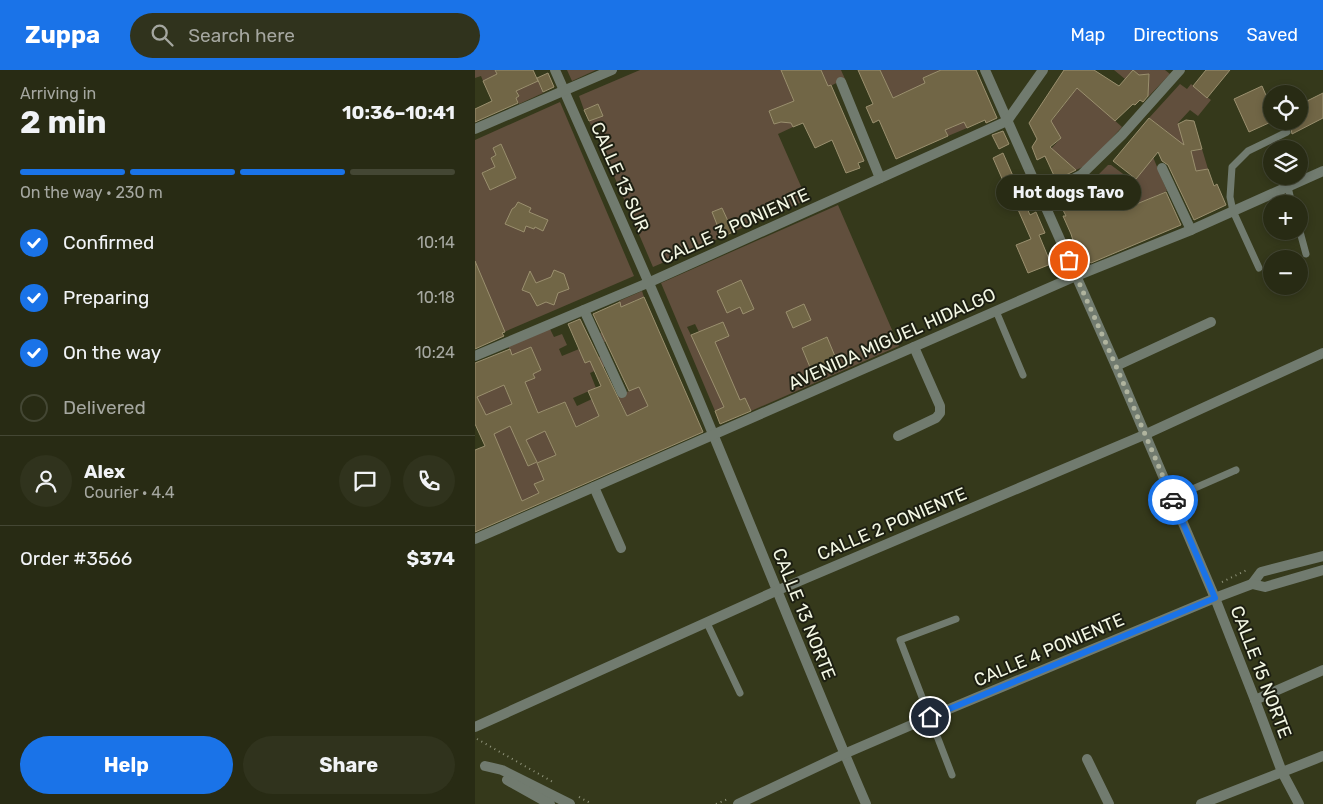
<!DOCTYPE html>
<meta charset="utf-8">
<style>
body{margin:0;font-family:Rubik,sans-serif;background:#30331d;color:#f1f3f6;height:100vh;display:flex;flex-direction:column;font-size:19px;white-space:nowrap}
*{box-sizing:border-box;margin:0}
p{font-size:16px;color:#a5a7a0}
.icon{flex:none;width:28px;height:28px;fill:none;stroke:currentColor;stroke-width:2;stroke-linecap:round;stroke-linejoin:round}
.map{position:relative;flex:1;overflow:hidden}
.side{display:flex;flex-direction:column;background:#282b14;width:475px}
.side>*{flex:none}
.tools{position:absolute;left:788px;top:15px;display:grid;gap:10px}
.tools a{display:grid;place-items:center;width:45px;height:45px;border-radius:50%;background:#282b14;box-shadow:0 2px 8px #0003,0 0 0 1px #444734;font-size:25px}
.pin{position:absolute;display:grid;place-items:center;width:42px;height:42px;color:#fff;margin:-21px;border:2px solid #fff;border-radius:50%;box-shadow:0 1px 5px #0007}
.courier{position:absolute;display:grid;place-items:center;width:50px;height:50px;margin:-25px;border:4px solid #1a73e8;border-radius:50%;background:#fff;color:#222;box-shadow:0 1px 6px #0007}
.bubble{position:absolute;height:35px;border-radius:18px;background:#282b14;box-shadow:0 2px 8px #0003,0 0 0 1px #444734;font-size:16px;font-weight:700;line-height:35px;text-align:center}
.summary em{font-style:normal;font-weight:700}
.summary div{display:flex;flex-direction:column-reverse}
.summary{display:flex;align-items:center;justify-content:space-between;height:85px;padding:0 20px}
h1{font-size:32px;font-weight:700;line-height:38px}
.bar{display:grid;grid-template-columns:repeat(4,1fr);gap:8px 5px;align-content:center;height:60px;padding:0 20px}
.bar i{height:6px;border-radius:4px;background:#444734}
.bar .current{background:#1a73e8}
.bar p{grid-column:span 4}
.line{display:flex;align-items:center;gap:12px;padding:0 20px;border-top:1px solid #444734}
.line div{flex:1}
.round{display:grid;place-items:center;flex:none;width:52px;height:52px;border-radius:26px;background:#30331d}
ol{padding:0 20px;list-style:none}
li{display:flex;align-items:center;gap:15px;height:55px}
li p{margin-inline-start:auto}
li .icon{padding:5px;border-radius:50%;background:#1a73e8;color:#fff;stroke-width:4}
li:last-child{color:#a5a7a0}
li i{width:28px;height:28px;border:2px solid #444734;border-radius:50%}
.cta{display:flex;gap:10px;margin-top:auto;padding:10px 20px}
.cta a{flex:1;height:58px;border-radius:30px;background:#1a73e8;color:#fff;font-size:20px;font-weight:700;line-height:58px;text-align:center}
.cta a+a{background:#30331d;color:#f1f3f6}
header{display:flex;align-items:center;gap:30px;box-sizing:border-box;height:70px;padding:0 25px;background:#1a73e8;color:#fff}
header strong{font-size:24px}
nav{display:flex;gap:28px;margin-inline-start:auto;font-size:18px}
.search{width:350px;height:45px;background:#30331d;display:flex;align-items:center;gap:12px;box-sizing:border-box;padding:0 18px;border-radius:28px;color:#a5a7a0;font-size:19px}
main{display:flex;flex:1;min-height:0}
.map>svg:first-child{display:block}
</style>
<header>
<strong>Zuppa</strong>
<div class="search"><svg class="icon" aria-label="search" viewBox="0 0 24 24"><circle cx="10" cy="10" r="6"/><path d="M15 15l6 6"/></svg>Search here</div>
<nav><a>Map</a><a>Directions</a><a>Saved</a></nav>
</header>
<main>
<section class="side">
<div class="summary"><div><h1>2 min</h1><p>Arriving in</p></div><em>10:36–10:41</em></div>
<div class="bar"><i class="current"></i><i class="current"></i><i class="current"></i><i></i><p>On the way · 230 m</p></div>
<ol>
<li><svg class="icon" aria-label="check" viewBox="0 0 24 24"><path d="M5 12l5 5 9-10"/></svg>Confirmed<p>10:14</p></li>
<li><svg class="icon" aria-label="check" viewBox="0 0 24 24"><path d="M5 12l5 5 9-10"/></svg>Preparing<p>10:18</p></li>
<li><svg class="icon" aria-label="check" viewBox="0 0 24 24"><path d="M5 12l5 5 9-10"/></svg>On the way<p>10:24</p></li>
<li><i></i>Delivered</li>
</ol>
<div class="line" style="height:90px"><a class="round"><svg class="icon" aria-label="person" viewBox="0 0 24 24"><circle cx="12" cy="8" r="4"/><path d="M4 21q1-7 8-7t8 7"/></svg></a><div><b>Alex</b><p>Courier · 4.4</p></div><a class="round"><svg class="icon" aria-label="chat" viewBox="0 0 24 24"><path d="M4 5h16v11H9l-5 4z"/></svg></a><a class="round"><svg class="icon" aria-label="phone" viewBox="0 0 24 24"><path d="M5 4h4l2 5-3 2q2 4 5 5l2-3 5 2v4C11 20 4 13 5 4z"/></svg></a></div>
<div class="line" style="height:65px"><div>Order #3566</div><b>$374</b></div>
<div class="cta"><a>Help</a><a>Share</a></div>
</section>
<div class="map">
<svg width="848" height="734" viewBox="0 0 848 734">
<rect width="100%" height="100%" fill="#35391b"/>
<g fill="#614f3d" fill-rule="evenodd">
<polygon points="0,0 20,0 22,4 8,11 6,6 0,8"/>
<polygon points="92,0 121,0 97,11"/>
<polygon points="165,0 306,0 319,31 294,42 299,54 306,52 315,51 318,57 303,64 332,130 258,162 247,138 237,142 247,167 178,197 121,64 128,61 126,55 117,58 114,51 127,46 123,34 109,40 104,26"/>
<polygon points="346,0 366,0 370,9 353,17"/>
<polygon points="405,0 466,0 448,8 452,17 433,21 418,28"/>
<polygon points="639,0 690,0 695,4 673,27 674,4 664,5 658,0 650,9"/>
<polygon points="63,11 68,23 44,34 41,28 44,26 41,21"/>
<polygon points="705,14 712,19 716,14 736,30 723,46 715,40 703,53 710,77 700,80 702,85 727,79 733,99 721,101 717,86 706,90 704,86 690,91 685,79 695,64 674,48"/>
<polygon points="603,17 647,57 612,95 601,100 582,83 572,91 569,86 586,68 581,60 579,61 575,53"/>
<path d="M85 32 159 206 29 262 0 191V70ZM26 74 41 108 33 112 16 88 21 85 18 78ZM12 100 14 103 20 100 26 115 15 119 8 103Z"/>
<polygon points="488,49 492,58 473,66 469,58 479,57 480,52"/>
<polygon points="678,87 692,121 659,136 633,138 619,109 633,95 636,95 659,112"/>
<path d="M363 135 424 276 276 341 270 328 240 341 186 213ZM220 254 225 264 217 267 212 257ZM351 267 362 291 337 302 327 278Z"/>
<polygon points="167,221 169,227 159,231 159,233 156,235 158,242 160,242 162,246 157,249 159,252 163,251 164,254 178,248 179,250 157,260 157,262 150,265 148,260 138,264 140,270 136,272 134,270 129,272 125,263 152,251 144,231"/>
<polygon points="74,257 79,267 87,264 92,275 84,279 87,286 104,279 110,293 127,286 131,296 115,303 121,318 98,328 102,336 117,329 124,346 80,366 97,348 90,332 63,343 49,312 60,308 58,303 66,300 56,277 43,283 40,290 32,274"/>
<polygon points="0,296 12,323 19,319 17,313 26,309 37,334 14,344 22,362 44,352 38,363 53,396 62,392 51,370 67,353 81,385 62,393 69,410 60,414 64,423 47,431 0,323"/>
<polygon points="178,310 169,328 173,336 152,346 143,326"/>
</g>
<g fill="#716646" stroke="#9b906f" fill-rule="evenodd">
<polygon points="20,0 58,0 63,11 41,21 44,26 41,28 43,33 0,52 0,39 17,31 8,11 22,4"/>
<polygon points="306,0 346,0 353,16 356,15 389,91 383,93 385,98 371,103 357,70 340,78 328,53 318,57 316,53 306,52 299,54 294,41 319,31"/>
<polygon points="383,0 405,0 418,28 450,13 448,8 466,0 501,0 522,48 511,53 510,50 492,58 489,52 470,60 473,66 421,89 404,50 398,53 391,37 398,34"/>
<polygon points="589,0 619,0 644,16 658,0 664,5 674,4 673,26 668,32 665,30 660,35 658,34 640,51 602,18 576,51 586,68 575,77 601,100 581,110 570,86 562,90 557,77 562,69 554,53"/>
<polygon points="731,0 755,0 732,28 718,16"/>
<polygon points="73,3 79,17 68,22 62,8"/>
<polygon points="787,16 796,37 796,52 774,62 759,29"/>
<polygon points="848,23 848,48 817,64 816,59 812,57 810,51 824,51 824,35"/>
<polygon points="123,34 128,46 114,51 109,40"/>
<polygon points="674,48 709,75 703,54 711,50 719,51 727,79 716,81 721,101 733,99 739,116 742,114 751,135 719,150 693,95 687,91 683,82 661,109 638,91"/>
<polygon points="528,61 534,74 524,79 517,65"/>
<polygon points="26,74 41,108 15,120 7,103 20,97 16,88 21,85 18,78"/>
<polygon points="528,83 555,145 561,142 570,163 564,165 576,194 553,203 541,175 556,169 541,135 539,136 518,88"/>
<polygon points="612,109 614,112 619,109 633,138 656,127 659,135 691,122 706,155 616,193 602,183 596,164 588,146 591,146 582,128 588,125 587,123"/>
<polygon points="43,132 56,138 54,142 73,150 68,161 60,157 59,159 51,156 49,162 30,154 37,139 40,137"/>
<polygon points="247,138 258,162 247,167 237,142"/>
<polygon points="0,191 30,262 27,263 29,266 0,279"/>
<polygon points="79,200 89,204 94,219 83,223 79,235 71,232 62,236 55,223 47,220 55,201 61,213 76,207"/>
<polygon points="266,210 279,239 268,244 265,237 252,243 242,221"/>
<path d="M169 227 228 362 0 462V380L10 376 0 354V293L35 279 37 285 56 277 66 300 58 304 60 308 50 312 63 343 90 332 101 357 124 346 113 321 126 316 115 291 110 293 93 254 105 249 152 346 173 336 164 317 154 321 118 244 145 232 146 237ZM29 315 37 334 11 345 2 327ZM35 356 53 396 62 392 51 370 70 361 81 385 62 393 69 410 59 414 64 423 47 431 19 364Z"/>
<polygon points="329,234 336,250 318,258 311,242"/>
<polygon points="248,252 254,266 240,272 265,330 270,328 276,341 245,354 240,341 249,337 216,265"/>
<polygon points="352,267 362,291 337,302 327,278"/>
</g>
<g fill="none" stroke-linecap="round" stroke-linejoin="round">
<g stroke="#90947b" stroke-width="2" stroke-dasharray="1 4" stroke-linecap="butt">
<polyline points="747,512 774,499"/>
<polyline points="2,669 78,712"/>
<polyline points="104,727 117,734"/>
<polyline points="241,734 253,729"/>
</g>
<g stroke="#717b6f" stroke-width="7">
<polyline points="813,117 817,134"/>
<polyline points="824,158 831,184"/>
<polyline points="784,198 758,141 755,127 757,97 773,81 812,62"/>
<polyline points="521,241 548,305"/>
<polyline points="697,428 761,400"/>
<polyline points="232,553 265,623"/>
<polyline points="477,705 425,570 481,549"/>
</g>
<g stroke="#717b6f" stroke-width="10">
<path d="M80 0C133 121 188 241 238 364 289 487 338 611 391 734"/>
<polyline points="510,0 641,296 740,528 780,630 807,702 824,734"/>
<polyline points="366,12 405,108"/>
<polyline points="0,59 137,0"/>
<polyline points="687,98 716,160"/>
<polyline points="566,126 606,105 647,65 705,0"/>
<polyline points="109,240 147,323"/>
<polyline points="0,286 175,212 532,51 568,0"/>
<polyline points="641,296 736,252"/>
<polyline points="423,366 461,348 465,343 465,336 439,277"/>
<polyline points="119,417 146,478"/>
<polyline points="777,514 786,502 848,486"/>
<polyline points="780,630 848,600"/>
<polyline points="0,657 301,521 669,365 848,283"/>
<polyline points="612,689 634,734"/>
<polyline points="263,734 369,684 455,647 740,528 777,514 790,517 848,500"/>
<polyline points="726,734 848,686"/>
</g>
<g stroke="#717b6f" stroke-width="10">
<polyline points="0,469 601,206 716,160 848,101"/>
<polyline points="10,696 27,700 95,734"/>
<polyline points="32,710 75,734"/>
</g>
</g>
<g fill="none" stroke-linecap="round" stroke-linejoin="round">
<polyline stroke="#b0b49e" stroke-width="5" stroke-dasharray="0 9" points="594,190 641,296 698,430"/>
<polyline stroke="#1a73e8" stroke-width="6" points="455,647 740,528 698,430"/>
</g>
<g text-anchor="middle" stroke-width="4" stroke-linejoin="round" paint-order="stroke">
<g font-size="18" fill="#f3f7e4" stroke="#1d1f12">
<text transform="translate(145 107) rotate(66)" y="6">CALLE 13 SUR</text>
<text transform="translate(260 156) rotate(-24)" y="6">CALLE 3 PONIENTE</text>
<text transform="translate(417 269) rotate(-24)" y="6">AVENIDA MIGUEL HIDALGO</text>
<text transform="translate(417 454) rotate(-23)" y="6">CALLE 2 PONIENTE</text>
<text transform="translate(329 544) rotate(68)" y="6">CALLE 13 NORTE</text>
<text transform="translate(574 580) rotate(-23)" y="6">CALLE 4 PONIENTE</text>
<text transform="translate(786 602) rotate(69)" y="6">CALLE 15 NORTE</text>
</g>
</g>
</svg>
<div class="tools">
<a><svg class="icon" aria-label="locate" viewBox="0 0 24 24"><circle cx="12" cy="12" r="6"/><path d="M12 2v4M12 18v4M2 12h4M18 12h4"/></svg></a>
<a><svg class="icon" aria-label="layers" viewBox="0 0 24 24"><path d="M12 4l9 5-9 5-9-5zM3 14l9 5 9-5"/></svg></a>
<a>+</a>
<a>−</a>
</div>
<div class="pin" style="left:594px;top:190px;background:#ea580c"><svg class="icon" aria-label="bag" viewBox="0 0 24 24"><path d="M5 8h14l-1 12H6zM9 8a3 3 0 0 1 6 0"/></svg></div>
<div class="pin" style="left:455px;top:647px;background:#1f2937"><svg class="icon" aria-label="home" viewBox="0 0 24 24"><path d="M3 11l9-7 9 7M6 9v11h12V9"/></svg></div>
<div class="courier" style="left:698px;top:430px"><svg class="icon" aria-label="car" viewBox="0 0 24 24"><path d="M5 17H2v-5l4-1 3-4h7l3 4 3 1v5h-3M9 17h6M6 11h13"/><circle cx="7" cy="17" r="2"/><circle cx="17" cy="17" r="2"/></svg></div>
<div class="bubble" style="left:521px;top:105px;width:145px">Hot dogs Tavo</div>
</div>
</main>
